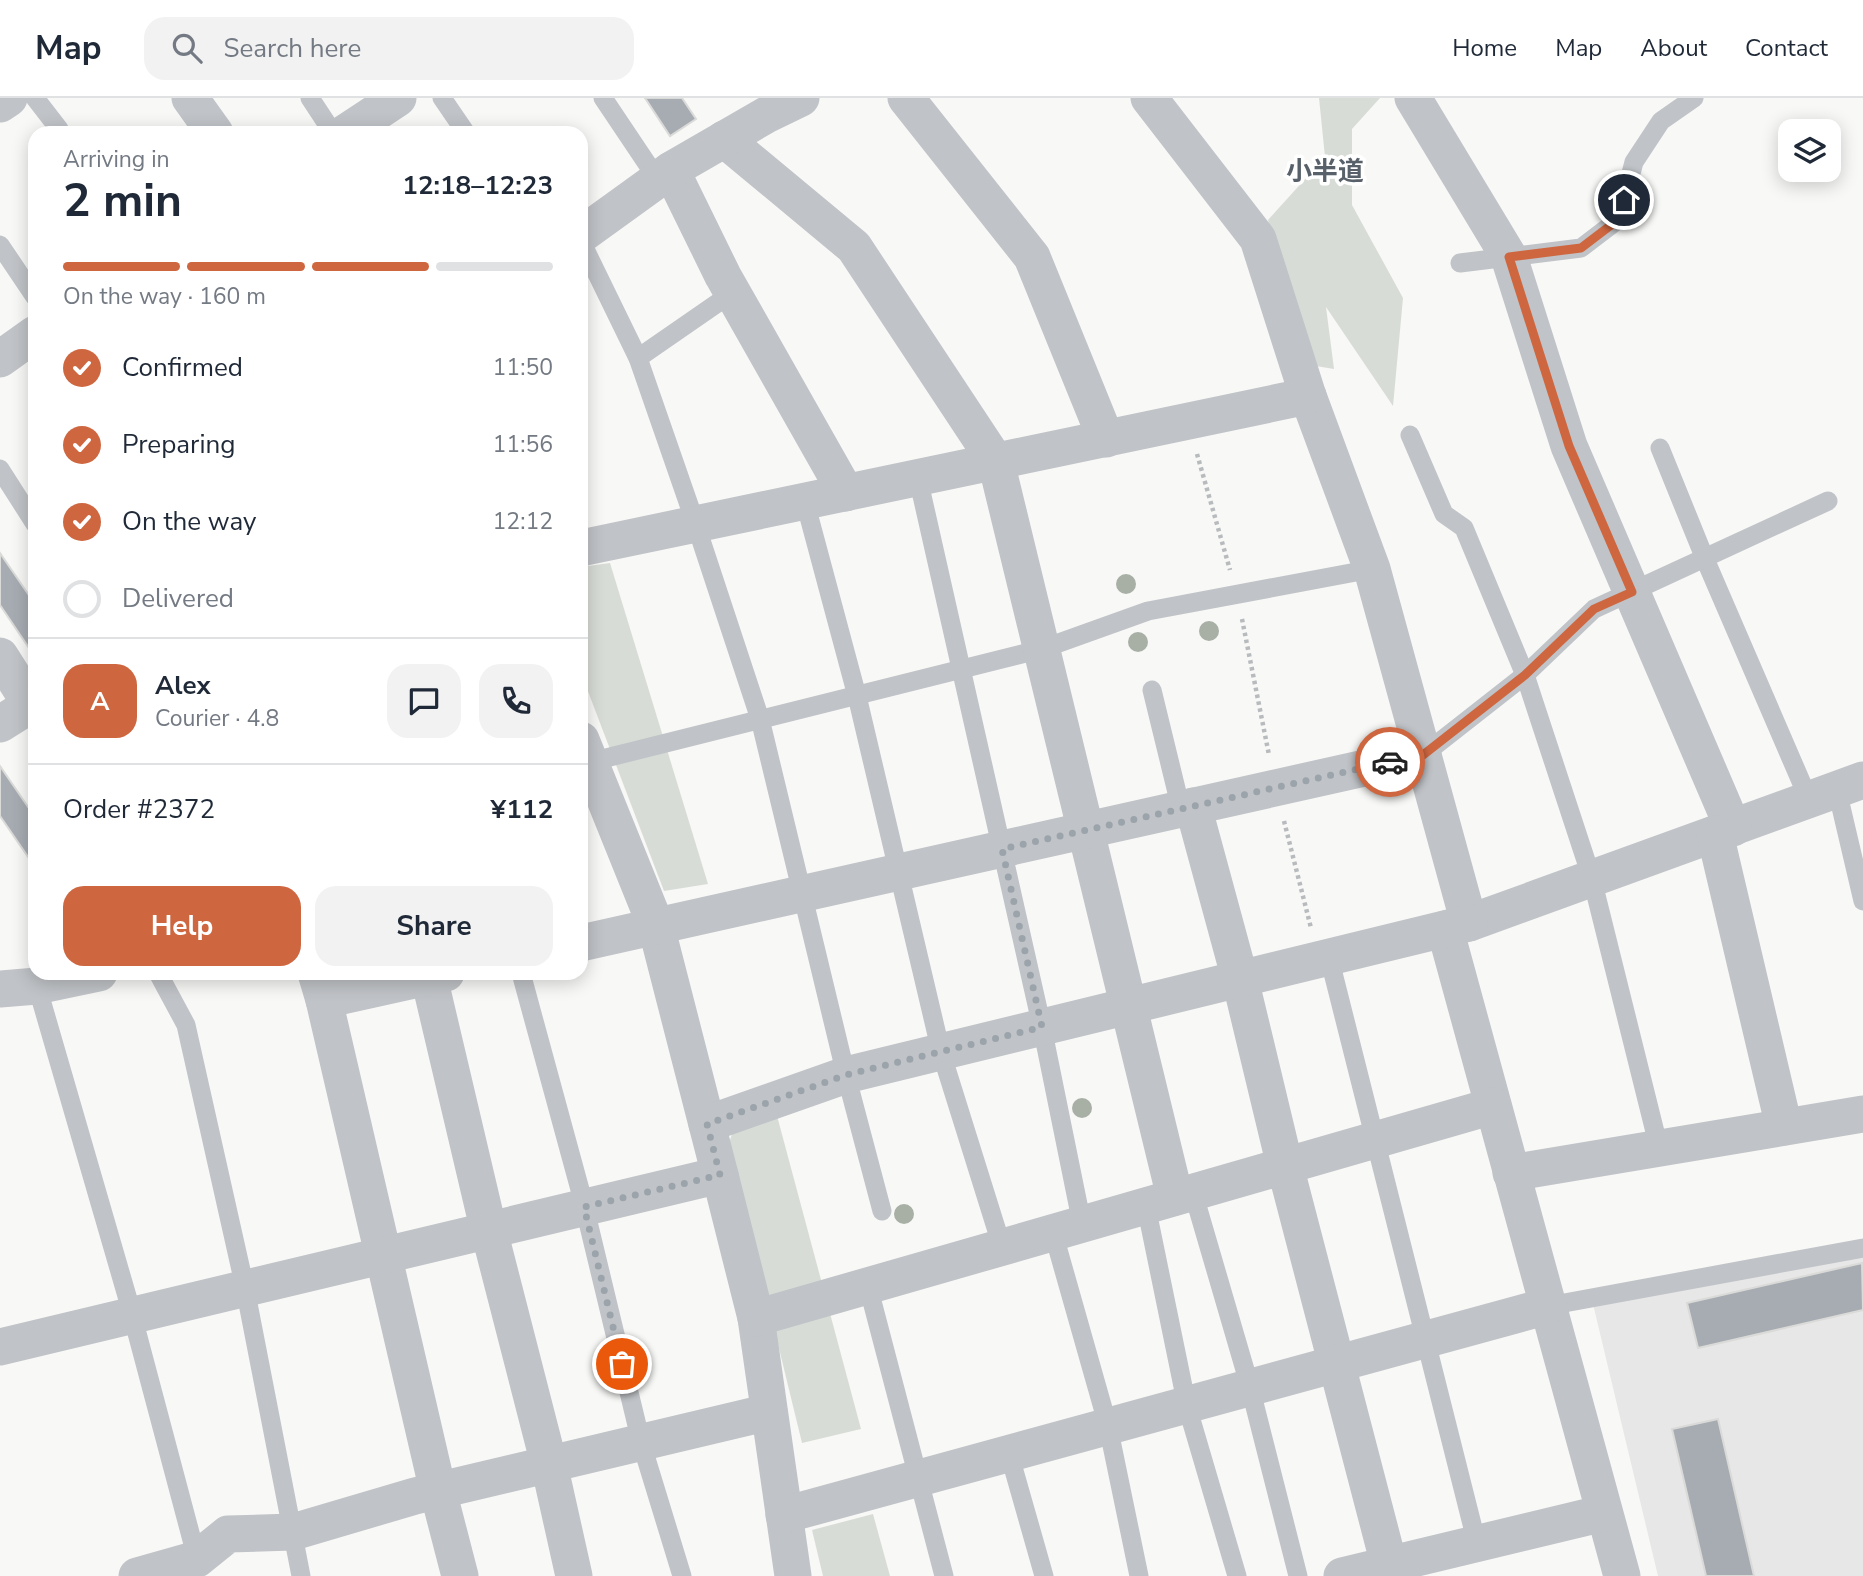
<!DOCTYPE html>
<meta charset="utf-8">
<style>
body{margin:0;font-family:"Nunito Sans","Noto Sans SC",sans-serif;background:#f2f2f3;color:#1f2937;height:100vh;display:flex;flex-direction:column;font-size:26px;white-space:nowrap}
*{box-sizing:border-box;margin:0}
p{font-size:23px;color:#747a83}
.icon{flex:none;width:38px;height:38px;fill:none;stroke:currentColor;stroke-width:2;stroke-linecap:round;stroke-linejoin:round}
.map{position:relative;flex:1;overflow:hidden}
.panel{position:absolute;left:28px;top:28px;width:560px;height:854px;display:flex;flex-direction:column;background:#fff;border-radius:21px;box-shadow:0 4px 18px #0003}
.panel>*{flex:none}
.tools{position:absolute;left:1778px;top:21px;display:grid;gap:14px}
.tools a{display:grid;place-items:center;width:63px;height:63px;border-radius:14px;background:#fff;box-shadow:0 4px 18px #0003;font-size:35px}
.pin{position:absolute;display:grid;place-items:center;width:60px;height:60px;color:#fff;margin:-30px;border:4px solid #fff;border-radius:50%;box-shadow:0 2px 7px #0007}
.courier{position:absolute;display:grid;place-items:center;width:70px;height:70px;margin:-35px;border:5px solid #ce6740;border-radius:50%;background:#fff;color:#222;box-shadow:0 2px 9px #0007}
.overview em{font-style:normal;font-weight:700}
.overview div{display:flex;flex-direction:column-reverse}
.overview{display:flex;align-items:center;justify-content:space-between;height:119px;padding:0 35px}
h1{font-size:46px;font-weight:700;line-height:52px}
.bar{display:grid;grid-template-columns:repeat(4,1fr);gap:10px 7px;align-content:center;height:84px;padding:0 35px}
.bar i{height:9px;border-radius:5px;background:#e0e1e3}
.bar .on{background:#ce6740}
.bar p{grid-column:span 4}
.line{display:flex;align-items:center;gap:18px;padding:0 35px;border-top:2px solid #e0e1e3}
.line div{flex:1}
.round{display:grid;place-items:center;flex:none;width:74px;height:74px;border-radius:21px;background:#f2f2f3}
ol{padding:0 35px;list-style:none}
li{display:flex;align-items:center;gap:21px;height:77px}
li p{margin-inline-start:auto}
li .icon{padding:7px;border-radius:50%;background:#ce6740;color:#fff;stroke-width:4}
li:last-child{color:#747a83}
li i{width:38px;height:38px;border:4px solid #e0e1e3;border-radius:50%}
.action{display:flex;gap:14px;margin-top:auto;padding:14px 35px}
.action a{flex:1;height:80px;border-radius:21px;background:#ce6740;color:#fff;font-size:28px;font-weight:700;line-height:80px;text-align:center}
.action a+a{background:#f2f2f3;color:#1f2937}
header{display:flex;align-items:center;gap:42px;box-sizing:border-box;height:98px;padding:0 35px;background:#fff;border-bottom:2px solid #e0e1e3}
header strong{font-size:33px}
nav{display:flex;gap:38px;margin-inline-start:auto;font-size:24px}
.search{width:490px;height:63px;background:#f2f2f3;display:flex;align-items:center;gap:18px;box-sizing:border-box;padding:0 24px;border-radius:21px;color:#747a83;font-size:26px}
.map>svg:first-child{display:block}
</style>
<header>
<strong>Map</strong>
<div class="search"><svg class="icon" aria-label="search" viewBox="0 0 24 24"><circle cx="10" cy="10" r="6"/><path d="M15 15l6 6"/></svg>Search here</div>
<nav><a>Home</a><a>Map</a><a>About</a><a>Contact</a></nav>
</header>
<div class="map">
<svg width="1863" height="1478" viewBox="0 0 1863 1478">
<rect width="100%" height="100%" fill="#f8f8f6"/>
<polygon fill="#e6e7e6" points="1863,1155 1863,1478 1658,1478 1593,1206"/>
<g fill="#d8dcd6">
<polygon points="1319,0 1380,0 1352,31 1352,107 1403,200 1393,308 1326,209 1334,271 1310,267 1268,122 1325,59"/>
<polygon points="610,465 708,786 664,793 581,575 581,469"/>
<polygon points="776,1014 861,1331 802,1345 729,1045 736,1024"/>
<polygon points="873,1416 890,1478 823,1478 812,1432"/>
</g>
<g fill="#a6acb2" stroke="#dadad8" stroke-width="2">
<polygon points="645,0 682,0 696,21 670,38"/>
<polygon points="0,455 35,506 35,559 0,507"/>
<polygon points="0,668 35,719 35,769 0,718"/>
<polygon points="1862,1165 1863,1212 1698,1250 1687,1205"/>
<polygon points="1718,1321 1754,1478 1706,1478 1672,1331"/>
</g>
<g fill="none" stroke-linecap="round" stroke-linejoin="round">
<g stroke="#b8bbbe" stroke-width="4.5" stroke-dasharray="3.5 3.5" stroke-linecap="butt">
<polyline points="1197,356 1230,472"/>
<polyline points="1242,521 1269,657"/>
<polyline points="1284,723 1311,830"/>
</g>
<g stroke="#c0c3c7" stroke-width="19">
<polyline points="35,0 59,31 60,35"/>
<polyline points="310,0 333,35"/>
<polyline points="442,0 466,35"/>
<polyline points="603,0 658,82"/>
<polyline points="581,143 638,260 696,427 760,621 846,977 882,1113"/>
<polyline points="0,147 35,199"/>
<polyline points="1460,165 1581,150 1619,121 1634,64 1661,23 1694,0"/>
<polyline points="638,260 732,195"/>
<polyline points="1410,337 1444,416 1464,430 1525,577 1592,781 1659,1050"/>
<polyline points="1660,350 1705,461 1809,702"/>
<polyline points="0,371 35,426"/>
<polyline points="918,380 1042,929 1082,1126"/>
<polyline points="805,404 857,598 941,954 1002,1149"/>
<polyline points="1152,592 1181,711"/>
<polyline points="1423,657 1525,577 1594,511 1828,403"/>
<polyline points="590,664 1042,551 1148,513 1372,471"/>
<polyline points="1837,692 1863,803"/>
<polyline points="1329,859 1477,1446"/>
<polyline points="158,875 186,927 245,1190 301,1478"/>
<polyline points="521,875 582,1099 641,1344 682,1478"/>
<polyline points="37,888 129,1205 197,1461"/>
<polyline points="1193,1094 1250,1289 1298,1478"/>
<polyline points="1146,1108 1187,1308 1237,1478"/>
<polyline points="1053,1134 1108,1328 1139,1478"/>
<polyline points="868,1188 944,1478"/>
<polyline points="1548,1208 1863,1150"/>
<polyline points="1009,1355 1044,1478"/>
</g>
<g stroke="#c0c3c7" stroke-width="37">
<polyline points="190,0 215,35"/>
<polyline points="906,0 1032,159 1106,341"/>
<polyline points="1149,0 1258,141 1308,298 1372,471 1469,825 1863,682"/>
<polyline points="1413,0 1509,159 1569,348 1733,730"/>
<polyline points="0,6 9,0"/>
<polyline points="345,35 398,0"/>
<polyline points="724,41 854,149 996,364 1175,1099"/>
<polyline points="671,72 723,178 846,395"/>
<polyline points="581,137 671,72 768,16 801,0"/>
<polyline points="0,261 35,236"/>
<polyline points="581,450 1308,298"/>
<polyline points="0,558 35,613"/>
<polyline points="0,626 35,604"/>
<polyline points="581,642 656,828 720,1077 756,1220 793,1478"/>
<polyline points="1193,708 1240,881 1285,1068 1392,1478"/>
<polyline points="1715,736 1784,1029"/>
<polyline points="1445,831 1622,1478"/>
<polyline points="581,845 1423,657"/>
<polyline points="316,875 324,902 438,1393 460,1478"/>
<polyline points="428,875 486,1121 549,1366 574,1478"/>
<polyline points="0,891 37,888 99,875"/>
<polyline points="324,902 446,875"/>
<polyline points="707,1026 846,977 1469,825"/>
<polyline points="1511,1075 1863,1016"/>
<polyline points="756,1220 1493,1008"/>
<polyline points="0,1249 720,1077"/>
<polyline points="784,1417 1548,1208"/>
<polyline points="137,1478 197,1461 228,1436 293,1434 415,1398 769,1314"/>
<polyline points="1342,1478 1604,1415"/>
</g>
</g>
<g fill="#a8b0a6">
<circle cx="1126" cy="486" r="10"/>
<circle cx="1209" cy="533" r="10"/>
<circle cx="1138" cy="544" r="10"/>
<circle cx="1082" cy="1010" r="10"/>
<circle cx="904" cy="1116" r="10"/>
</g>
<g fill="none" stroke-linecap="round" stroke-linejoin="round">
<polyline stroke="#9ca4ab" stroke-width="7" stroke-dasharray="0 12.6" points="622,1266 584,1109 720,1077 707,1026 846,977 1042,929 1002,751 1390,664"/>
<polyline stroke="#ce6740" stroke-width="9" points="1390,664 1423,657 1525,577 1594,511 1632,494 1569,348 1509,159 1581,150 1619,121 1624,102"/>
</g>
<g text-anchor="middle" stroke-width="7" stroke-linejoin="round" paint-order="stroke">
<g font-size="26" font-weight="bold" fill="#586169" stroke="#fff">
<text x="1325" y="82">小半道</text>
</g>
</g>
</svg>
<div class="tools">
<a><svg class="icon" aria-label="layers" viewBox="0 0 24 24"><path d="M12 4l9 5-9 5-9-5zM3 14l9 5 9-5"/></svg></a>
</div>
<div class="pin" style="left:622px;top:1266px;background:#ea580c"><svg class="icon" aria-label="bag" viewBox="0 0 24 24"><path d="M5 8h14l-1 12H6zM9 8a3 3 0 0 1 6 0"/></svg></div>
<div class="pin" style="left:1624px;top:102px;background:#1f2937"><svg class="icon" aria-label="home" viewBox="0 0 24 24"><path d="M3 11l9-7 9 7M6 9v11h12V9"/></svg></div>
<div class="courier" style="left:1390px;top:664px"><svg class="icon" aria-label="car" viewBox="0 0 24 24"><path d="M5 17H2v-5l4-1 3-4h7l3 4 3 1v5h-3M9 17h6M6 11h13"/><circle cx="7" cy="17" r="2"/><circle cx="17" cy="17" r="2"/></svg></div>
<section class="panel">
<div class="overview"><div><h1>2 min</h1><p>Arriving in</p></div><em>12:18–12:23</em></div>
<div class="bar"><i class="on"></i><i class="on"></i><i class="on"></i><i></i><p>On the way · 160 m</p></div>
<ol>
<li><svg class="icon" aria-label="check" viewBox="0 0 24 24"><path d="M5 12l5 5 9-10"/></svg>Confirmed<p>11:50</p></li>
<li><svg class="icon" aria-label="check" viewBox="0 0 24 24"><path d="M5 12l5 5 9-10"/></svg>Preparing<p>11:56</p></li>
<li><svg class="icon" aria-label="check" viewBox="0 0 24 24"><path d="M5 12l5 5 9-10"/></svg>On the way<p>12:12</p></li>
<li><i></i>Delivered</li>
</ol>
<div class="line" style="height:126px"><b class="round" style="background:#ce6740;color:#fff">A</b><div><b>Alex</b><p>Courier · 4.8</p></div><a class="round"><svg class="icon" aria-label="chat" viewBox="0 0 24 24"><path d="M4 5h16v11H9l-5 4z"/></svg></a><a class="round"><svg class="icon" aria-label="phone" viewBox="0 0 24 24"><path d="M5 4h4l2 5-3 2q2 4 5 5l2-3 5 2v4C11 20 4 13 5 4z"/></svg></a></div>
<div class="line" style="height:91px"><div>Order #2372</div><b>¥112</b></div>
<div class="action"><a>Help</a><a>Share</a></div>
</section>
</div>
